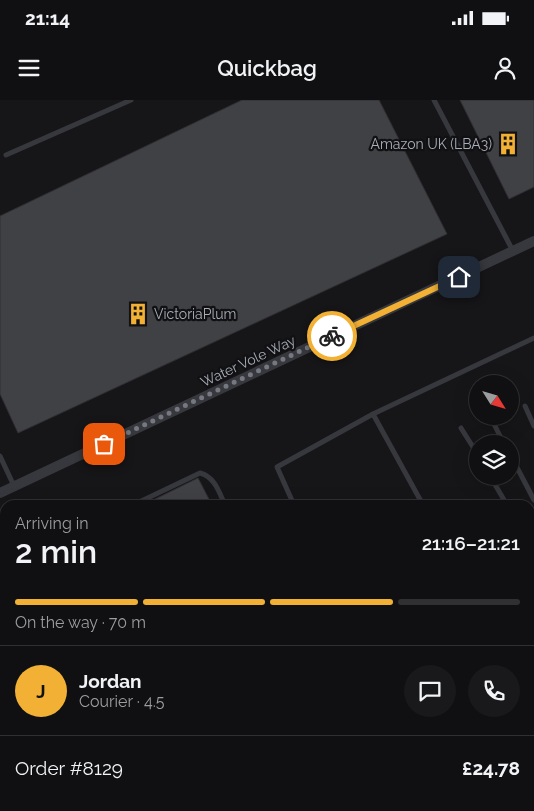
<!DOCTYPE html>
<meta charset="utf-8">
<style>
body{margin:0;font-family:Raleway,sans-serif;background:#19191b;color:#f1f3f6;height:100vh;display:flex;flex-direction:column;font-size:19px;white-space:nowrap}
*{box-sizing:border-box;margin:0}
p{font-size:16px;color:#9c9d9f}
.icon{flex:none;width:28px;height:28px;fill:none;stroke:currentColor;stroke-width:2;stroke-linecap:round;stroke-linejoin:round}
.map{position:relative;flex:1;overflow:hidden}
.sheet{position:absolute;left:0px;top:400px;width:535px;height:311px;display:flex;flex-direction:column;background:#101012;border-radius:15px 15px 0 0;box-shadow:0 5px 20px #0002,0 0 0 1px #303032}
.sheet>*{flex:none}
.needle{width:32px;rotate:127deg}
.buttons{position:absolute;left:469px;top:275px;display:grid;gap:10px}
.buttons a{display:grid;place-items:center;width:50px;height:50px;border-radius:50%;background:#101012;box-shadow:0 5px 20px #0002,0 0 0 1px #303032;font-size:25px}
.pin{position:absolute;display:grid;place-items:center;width:42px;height:42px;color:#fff;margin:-21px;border-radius:10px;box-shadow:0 2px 8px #0006}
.courier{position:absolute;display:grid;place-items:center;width:50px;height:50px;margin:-25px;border:4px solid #f2b134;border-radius:50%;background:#fff;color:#222;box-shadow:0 1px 6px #0007}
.summary em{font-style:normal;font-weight:600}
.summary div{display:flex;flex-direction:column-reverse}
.summary{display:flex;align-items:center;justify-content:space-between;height:85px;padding:0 15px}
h1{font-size:32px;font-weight:600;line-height:38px}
.bar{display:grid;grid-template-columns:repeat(4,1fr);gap:8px 5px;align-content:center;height:60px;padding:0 15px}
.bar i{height:6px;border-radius:4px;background:#303032}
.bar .on{background:#f2b134}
.bar p{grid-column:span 4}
.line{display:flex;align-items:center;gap:12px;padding:0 15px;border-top:1px solid #303032}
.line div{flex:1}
.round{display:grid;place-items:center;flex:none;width:52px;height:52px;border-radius:26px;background:#19191b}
.status{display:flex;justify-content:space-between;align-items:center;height:35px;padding:0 25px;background:#101012;direction:ltr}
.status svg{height:14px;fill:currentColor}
header{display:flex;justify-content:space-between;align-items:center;height:65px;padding:0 15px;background:#101012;font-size:22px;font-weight:600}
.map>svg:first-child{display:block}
</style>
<div class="status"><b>21:14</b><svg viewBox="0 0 49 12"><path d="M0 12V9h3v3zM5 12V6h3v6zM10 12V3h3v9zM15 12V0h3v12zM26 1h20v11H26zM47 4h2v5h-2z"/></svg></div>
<header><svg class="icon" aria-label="menu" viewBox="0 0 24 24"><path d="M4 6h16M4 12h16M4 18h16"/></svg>Quickbag<svg class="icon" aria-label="person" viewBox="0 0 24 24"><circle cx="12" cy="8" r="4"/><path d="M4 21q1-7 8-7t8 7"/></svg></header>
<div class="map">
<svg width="534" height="711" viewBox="0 0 534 711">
<rect width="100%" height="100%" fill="#161618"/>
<g fill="#404145" stroke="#303034">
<polygon points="242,0 379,0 447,134 18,333 0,294 0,116"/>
<polygon points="460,0 534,0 534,87 509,99"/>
<polygon points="198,378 212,405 143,405"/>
<polygon points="5,473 5,542 0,532 0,476"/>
<polygon points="400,706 453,706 455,711 395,711 394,709"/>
<polygon points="466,706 522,706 512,711 468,711"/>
</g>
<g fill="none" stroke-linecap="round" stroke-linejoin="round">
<g stroke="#37383d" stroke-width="5">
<polyline points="434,0 513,151"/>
<polyline points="6,55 131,0"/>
<polyline points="525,306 534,326"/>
<polyline points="493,322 504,344"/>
<polyline points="461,328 478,355"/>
<polyline points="510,354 534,400"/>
<polyline points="0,356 14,386"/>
<polyline points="490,376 507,405"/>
<path d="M133 405 200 373C215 377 219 392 225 405"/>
<polyline points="294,405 277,367 373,314"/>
<polyline points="423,405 373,314 534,238"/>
<polyline points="530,441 534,444"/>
<polyline points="0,468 5,466"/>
<polyline points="0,576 5,587"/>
<polyline points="530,597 534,605"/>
<polyline points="530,654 534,652"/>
<polyline points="63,706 65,711"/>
<polyline points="216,711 225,706"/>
</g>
<polyline stroke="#37383d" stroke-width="10" points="0,393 534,141"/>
</g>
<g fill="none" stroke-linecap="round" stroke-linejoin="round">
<polyline stroke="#757880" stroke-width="5" stroke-dasharray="0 9" points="104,344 332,236"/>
<polyline stroke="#f2b134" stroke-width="6" points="332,236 459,177"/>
</g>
<defs>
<g id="building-bare" transform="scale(1.725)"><path d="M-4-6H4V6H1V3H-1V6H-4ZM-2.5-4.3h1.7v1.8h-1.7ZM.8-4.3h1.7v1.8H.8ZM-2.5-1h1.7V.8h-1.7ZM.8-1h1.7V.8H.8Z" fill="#f2b134" stroke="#111113" stroke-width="2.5" paint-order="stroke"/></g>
</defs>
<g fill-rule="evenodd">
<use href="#building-bare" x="508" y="44"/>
<use href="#building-bare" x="138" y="214"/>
</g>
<g text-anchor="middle" stroke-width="4.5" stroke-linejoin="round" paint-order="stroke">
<g font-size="14" fill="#a8adb8" stroke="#111113" text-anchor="end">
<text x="492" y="49">Amazon UK (LBA3)</text>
<text x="154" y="219" text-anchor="start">VictoriaPlum</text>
</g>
<g font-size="14" fill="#a8adb8" stroke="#111113">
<text transform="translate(248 261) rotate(-25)" y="5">Water Vole Way</text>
</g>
</g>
</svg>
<div class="buttons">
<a><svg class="needle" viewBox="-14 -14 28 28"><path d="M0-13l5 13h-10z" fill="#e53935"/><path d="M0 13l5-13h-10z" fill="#9c9d9f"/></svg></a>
<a><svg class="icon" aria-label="layers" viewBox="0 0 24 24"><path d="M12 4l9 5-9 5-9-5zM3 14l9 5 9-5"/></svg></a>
</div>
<div class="pin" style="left:104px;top:344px;background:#ea580c"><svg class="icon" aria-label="bag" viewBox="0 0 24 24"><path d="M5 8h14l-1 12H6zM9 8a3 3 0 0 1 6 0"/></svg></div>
<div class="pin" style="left:459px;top:177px;background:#1f2937"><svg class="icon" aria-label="home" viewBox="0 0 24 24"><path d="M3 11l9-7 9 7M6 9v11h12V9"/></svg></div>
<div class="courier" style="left:332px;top:236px"><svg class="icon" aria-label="bike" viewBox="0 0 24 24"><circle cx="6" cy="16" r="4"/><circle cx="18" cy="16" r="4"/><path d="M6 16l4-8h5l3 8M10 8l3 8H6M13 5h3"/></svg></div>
<section class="sheet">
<div class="summary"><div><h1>2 min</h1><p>Arriving in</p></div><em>21:16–21:21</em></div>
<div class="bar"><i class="on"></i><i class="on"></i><i class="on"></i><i></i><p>On the way · 70 m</p></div>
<div class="line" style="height:90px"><b class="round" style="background:#f2b134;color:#111">J</b><div><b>Jordan</b><p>Courier · 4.5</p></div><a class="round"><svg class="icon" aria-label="chat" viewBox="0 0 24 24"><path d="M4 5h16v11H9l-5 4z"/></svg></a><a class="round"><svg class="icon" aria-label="phone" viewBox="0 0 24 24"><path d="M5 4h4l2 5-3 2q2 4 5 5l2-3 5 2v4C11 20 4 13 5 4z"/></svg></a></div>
<div class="line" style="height:65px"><div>Order #8129</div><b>£24.78</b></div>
</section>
</div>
